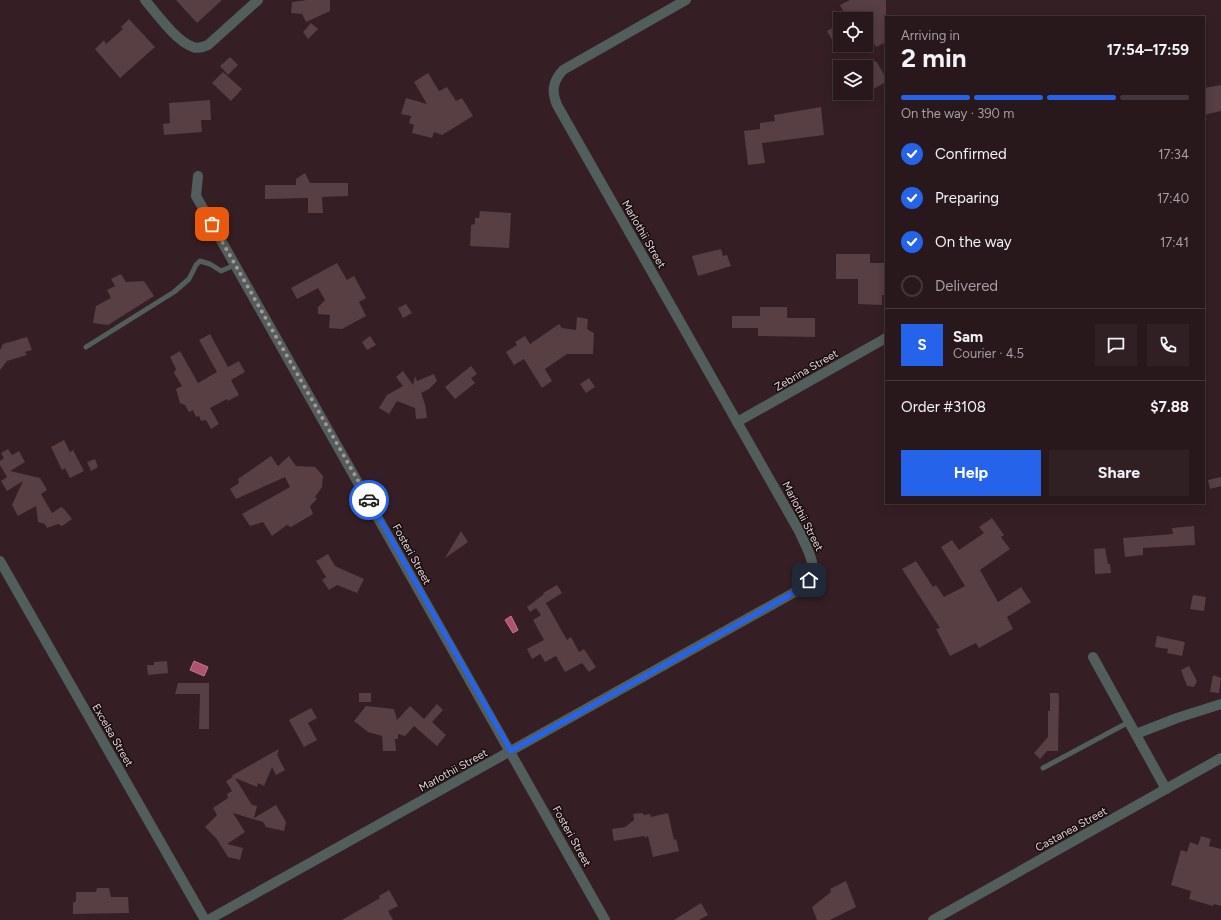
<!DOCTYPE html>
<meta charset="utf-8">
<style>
body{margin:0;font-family:Figtree,sans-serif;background:#302024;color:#f1f3f6;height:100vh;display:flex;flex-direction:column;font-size:15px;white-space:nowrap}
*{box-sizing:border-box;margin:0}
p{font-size:13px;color:#a59fa3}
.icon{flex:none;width:22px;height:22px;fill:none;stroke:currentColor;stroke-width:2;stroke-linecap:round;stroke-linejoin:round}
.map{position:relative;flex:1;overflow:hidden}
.side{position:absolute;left:885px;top:16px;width:320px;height:488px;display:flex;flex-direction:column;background:#28171b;border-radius:0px;box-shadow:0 2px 10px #0003,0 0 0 1px #44363a}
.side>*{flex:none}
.controls{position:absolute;left:833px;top:12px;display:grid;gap:8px}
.controls a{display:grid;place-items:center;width:40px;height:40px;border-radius:0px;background:#28171b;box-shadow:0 2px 10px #0003,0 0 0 1px #44363a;font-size:20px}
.pin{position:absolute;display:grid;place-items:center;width:34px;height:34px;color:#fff;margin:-17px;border-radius:8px;box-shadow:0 2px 6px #0006}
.courier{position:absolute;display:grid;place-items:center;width:40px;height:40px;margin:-20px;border:3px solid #2563eb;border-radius:50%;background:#fff;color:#222;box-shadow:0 1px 5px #0007}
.overview em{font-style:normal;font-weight:700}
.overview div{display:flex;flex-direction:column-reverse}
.overview{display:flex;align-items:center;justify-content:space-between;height:68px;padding:0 16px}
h1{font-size:26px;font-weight:700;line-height:30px}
.bar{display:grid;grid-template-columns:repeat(4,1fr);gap:6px 4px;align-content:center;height:48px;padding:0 16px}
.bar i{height:5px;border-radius:3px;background:#44363a}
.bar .active{background:#2563eb}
.bar p{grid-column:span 4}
.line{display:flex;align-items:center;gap:10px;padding:0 16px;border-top:1px solid #44363a}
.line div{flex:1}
.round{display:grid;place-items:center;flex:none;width:42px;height:42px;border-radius:0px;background:#302024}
ol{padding:0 16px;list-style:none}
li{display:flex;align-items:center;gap:12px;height:44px}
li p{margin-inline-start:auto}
li .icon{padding:4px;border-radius:50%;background:#2563eb;color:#fff;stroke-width:4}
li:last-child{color:#a59fa3}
li i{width:22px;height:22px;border:2px solid #44363a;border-radius:50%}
.primary-button{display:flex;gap:8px;margin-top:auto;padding:8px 16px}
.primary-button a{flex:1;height:46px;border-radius:0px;background:#2563eb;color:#fff;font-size:16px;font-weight:700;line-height:46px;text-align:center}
.primary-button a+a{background:#302024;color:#f1f3f6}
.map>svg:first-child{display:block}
</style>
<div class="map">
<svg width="1221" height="920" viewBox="0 0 1221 920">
<rect width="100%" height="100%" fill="#351f24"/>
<g fill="#b1536e" stroke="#c07a8e">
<polygon points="511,616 518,630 513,633 505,620"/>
<polygon points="194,661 208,667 204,676 190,670"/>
</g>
<g fill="#573f44">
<polygon points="176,0 222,0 197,23"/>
<polygon points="307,0 330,0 330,11 306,22 302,14 291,13 292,2"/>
<polygon points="850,0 886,0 886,42 876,47 870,36 866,39 866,19 848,19 840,5"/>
<polygon points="129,19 155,47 120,78 95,49 104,40 106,44 123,29 121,27"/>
<polygon points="311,23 318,29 308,39 303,32"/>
<polygon points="840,24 840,38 833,42 827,31"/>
<polygon points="230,57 238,65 228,75 220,66"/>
<polygon points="876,61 886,78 886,82 866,93 866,67"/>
<polygon points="223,72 242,89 231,101 212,83"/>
<polygon points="428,73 439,91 447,87 456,101 462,98 473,116 442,135 434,132 432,138 412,133 414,125 409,123 411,116 401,114 406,98 427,104 414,82"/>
<polygon points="1221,85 1221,111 1204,115 1204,88"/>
<polygon points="210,100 211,120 201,120 202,132 164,135 163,124 170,123 169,103"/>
<polygon points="821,107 824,135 762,143 765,163 748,165 744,131 760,129 760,123 775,121 774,115"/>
<polygon points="305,173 310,183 348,183 348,196 322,197 323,213 308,213 308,198 265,199 265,185 296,185 296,179"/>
<polygon points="480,211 511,213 509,248 470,246 471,225 475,224 475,218 479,218"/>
<polygon points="721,249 723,256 727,255 731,266 698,276 692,256"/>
<polygon points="836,254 870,254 870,263 886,263 886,295 882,295 882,305 858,304 858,279 836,279"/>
<polygon points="337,263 347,280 354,276 366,298 359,302 366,316 342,329 329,328 330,315 318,314 318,307 325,300 318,288 297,299 291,288"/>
<polygon points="121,274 126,282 144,281 154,296 108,325 93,323 96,306 111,298 107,290 115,286 111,279"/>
<polygon points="406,304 412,313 403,318 398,308"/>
<polygon points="760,307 787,307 787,318 815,318 815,337 758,336 758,328 732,328 732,316 760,316"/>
<polygon points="577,317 588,319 587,329 594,333 593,354 567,354 545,369 552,381 542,388 524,359 514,365 506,352 517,345 515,342 525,336 530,344 559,324 562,328 576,330"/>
<polygon points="210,334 228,367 239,361 245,372 231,380 239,395 228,401 227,399 210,408 219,424 211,429 206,420 201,421 199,416 196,417 193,410 189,412 185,405 180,403 176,389 182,386 174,373 176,369 170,357 180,351 198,383 217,372 199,340"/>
<polygon points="370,336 376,345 367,350 362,342"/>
<polygon points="27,337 32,350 25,352 27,355 7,361 0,370 0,350 3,344"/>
<polygon points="471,366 477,374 471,378 475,383 455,399 445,387"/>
<polygon points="403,371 413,385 415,376 417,381 434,374 437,381 429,389 421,393 425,404 427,418 416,419 415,408 397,401 389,414 379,408 387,395 403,386 396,377"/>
<polygon points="589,378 595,387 586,393 580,384"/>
<polygon points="64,440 70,452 73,450 84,471 70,478 65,468 62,470 51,447"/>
<polygon points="8,449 12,455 19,451 25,462 10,471 40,478 47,490 41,494 52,513 61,507 65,510 72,519 62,526 58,524 47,528 45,524 38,522 36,506 18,516 12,505 23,481 7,491 1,481 7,477 0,465 0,461 4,458 1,453"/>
<polygon points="271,456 278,466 289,456 296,466 315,467 323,476 322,487 315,497 317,499 310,506 313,514 291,527 287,525 272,536 263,522 250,526 242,514 290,487 285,477 236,499 230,489 239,483 238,479"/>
<polygon points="95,459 98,467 91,471 87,462"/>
<polygon points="1221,477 1221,486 1210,489 1208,480"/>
<polygon points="992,518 1004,535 1001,537 1010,549 980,570 998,602 1021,587 1031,602 1007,617 1013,629 979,648 976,643 950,656 936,629 940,628 902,569 916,561 933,587 936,585 944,597 965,586 941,547 952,540 959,550 984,533 979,527"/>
<polygon points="1194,526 1195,545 1143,548 1143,555 1125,557 1123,538 1173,534 1172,528"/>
<polygon points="461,531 468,542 445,558"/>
<polygon points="1105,548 1108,564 1110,564 1111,573 1095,574 1094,549"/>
<polygon points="328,554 335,566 364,579 357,593 337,585 329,590 322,580 326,577 316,561"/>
<polygon points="557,585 562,593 546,603 567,640 571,637 579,652 584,649 596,667 589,672 582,663 565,672 556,656 545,662 540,654 532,659 527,649 544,640 533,620 541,615 536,608 530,612 527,607 544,594 543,593"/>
<polygon points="1193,595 1206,597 1204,611 1190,609"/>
<polygon points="1157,636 1185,642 1182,656 1167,653 1168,649 1155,647"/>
<polygon points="167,661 168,673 148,675 147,665 154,665 154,662"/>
<polygon points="1189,666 1197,681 1194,687 1187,686 1181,670"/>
<polygon points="1213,675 1221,678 1219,693 1210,692"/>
<polygon points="178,683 209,683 209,729 199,729 200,694 175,694"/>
<rect x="359" y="693" width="12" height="9"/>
<polygon points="1050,693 1058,693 1059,697 1058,751 1047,751 1040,759 1034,753 1048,737 1048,711 1050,711"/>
<polygon points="437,704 443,710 432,722 446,735 437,746 414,726 405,736 398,734 398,739 395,739 396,751 383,751 382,736 368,732 354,721 366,706 394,709 397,720 410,706 424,719"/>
<polygon points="311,708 317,718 308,723 317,740 304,747 289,720"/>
<polygon points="279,749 277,755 285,770 276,775 272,767 264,786 258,783 257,787 235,778 252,805 257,806 254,818 276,805 286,822 284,831 266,827 263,822 233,813 245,832 227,844 243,848 240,860 228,857 216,838 205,827 217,815 213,808 228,798 227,794 232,791 226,781 233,777 231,776"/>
<polygon points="642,813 644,815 650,814 651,817 668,813 674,840 676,839 679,851 653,857 648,836 645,838 644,836 614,841 612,829 625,827 634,820 633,814"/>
<polygon points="1201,836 1211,839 1209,846 1221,849 1221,906 1214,904 1213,906 1189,899 1191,891 1171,885 1181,850 1187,852 1190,842 1198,845"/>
<polygon points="846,881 856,907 830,920 817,920 812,907 831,892 830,889"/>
<polygon points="97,888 109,888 111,897 128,897 129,913 73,914 73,903 76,901 76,892 96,892"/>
<polygon points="389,890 398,906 388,911 393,920 342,920 380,898 379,896"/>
<polygon points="701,903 708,915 699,920 674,920"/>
</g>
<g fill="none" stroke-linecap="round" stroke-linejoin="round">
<g stroke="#525e5b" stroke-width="5">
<polyline points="86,347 174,292 189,279 196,265 200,261 210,264 221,271 235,265"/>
<polyline points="1043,768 1129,722"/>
</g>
<g stroke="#525e5b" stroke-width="10">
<path d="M145 0C157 14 176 41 193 47 198 49 203 47 208 45L258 0"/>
<polyline points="198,176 196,196 605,920"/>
<polyline points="737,422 886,338"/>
<polyline points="0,561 205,920"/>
<polyline points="1093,657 1166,789"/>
<polyline points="1136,734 1177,718 1221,704"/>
<path d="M208 920 795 592C824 572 811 558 799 531L557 105C551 91 553 81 563 70L686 0"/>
<polyline points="933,920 1221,758"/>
</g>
</g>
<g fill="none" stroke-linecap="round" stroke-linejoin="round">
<polyline stroke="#a79599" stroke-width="4" stroke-dasharray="0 7.2" points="212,224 369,500"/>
<polyline stroke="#2563eb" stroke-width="5" points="369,500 511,751 795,592 809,580"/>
</g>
<g text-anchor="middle" stroke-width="3" stroke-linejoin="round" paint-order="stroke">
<g font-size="11" fill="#e4d5d8" stroke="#160c0e">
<text transform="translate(644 234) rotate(60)" y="4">Marlothii Street</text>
<text transform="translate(806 370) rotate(-30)" y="4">Zebrina Street</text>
<text transform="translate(803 516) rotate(63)" y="4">Marlothii Street</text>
<text transform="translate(412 554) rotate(61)" y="4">Fosteri Street</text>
<text transform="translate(113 735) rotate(60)" y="4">Excelsa Street</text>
<text transform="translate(453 770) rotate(-29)" y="4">Marlothii Street</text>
<text transform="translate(1071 829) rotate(-29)" y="4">Castanea Street</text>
<text transform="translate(572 836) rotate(61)" y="4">Fosteri Street</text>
</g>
</g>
</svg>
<div class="controls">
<a><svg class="icon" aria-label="locate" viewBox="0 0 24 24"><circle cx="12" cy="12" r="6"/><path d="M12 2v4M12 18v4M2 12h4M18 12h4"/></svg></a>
<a><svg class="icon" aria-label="layers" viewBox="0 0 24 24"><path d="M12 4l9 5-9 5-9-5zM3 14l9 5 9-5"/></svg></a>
</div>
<div class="pin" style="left:212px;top:224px;background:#ea580c"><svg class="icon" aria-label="bag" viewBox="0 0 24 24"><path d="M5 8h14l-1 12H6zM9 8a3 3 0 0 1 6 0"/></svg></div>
<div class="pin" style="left:809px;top:580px;background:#1f2937"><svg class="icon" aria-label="home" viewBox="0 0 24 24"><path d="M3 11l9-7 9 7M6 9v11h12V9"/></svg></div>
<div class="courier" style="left:369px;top:500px"><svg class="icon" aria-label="car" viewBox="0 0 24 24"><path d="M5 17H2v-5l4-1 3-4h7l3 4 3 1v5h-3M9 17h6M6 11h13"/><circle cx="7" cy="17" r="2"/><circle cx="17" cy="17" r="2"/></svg></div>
<section class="side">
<div class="overview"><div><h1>2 min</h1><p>Arriving in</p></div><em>17:54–17:59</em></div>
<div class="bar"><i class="active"></i><i class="active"></i><i class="active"></i><i></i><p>On the way · 390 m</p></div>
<ol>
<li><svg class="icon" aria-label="check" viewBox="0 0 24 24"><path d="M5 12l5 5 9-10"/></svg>Confirmed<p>17:34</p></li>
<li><svg class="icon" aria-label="check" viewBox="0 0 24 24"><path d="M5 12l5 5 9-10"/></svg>Preparing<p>17:40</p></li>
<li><svg class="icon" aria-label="check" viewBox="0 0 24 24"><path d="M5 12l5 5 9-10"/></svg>On the way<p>17:41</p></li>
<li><i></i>Delivered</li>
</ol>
<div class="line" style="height:72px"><b class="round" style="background:#2563eb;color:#fff">S</b><div><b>Sam</b><p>Courier · 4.5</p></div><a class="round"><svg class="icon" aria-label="chat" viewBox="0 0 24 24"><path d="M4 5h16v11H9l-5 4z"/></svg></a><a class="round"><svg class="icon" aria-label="phone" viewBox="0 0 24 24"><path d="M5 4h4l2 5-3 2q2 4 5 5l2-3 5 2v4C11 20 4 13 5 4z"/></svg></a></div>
<div class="line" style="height:52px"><div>Order #3108</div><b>$7.88</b></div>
<div class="primary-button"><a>Help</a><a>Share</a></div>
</section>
</div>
